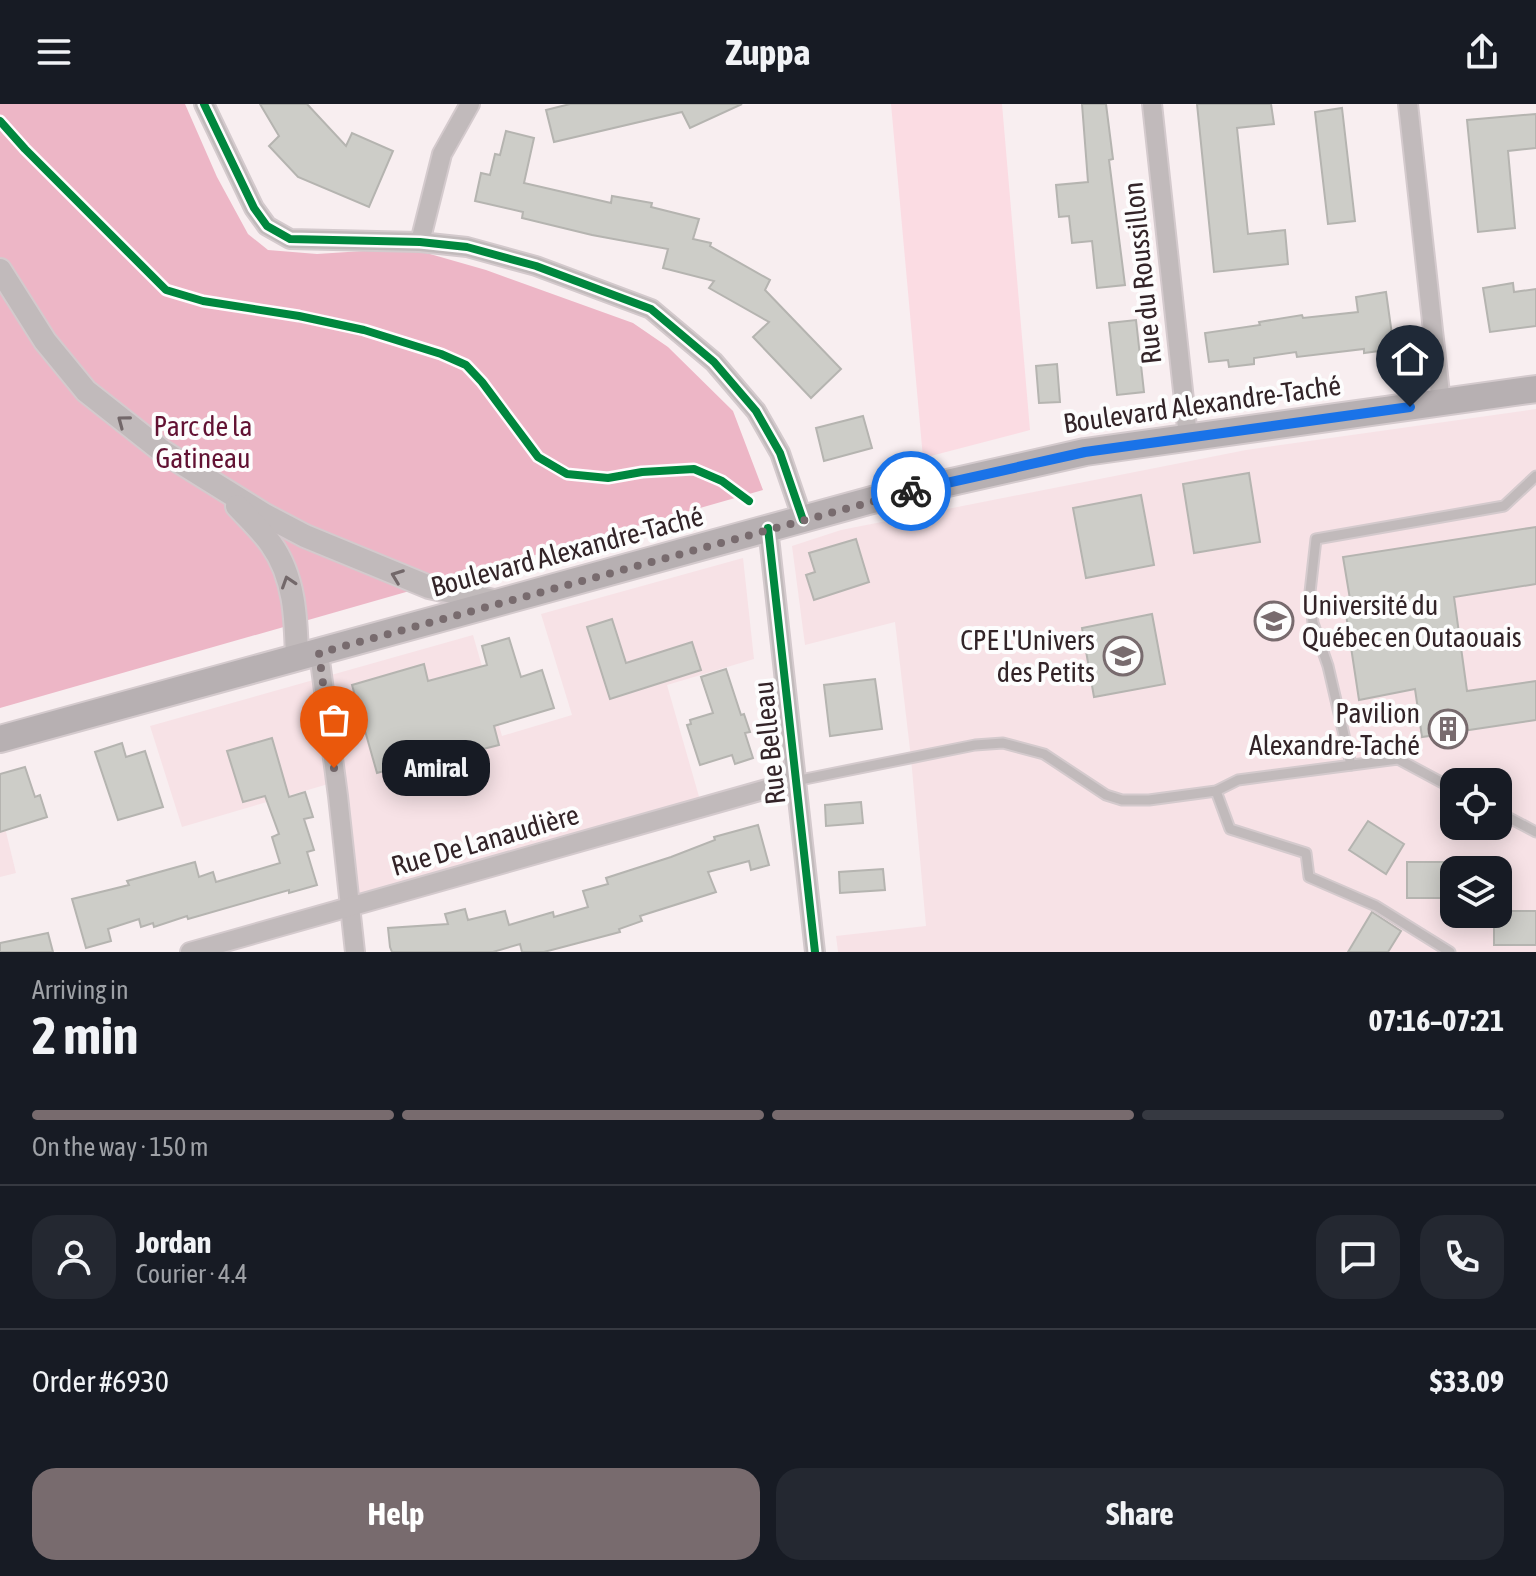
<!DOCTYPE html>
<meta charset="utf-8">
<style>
body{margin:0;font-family:"Asap Condensed",sans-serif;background:#242831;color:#f1f3f6;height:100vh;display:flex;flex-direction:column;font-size:30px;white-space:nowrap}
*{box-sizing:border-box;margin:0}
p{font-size:26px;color:#9ea1a6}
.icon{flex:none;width:44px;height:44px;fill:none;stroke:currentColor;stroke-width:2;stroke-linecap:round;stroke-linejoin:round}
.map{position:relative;height:848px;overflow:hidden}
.side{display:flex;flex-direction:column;background:#171b24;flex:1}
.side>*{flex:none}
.tools{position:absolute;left:1440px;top:664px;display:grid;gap:16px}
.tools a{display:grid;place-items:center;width:72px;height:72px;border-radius:16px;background:#171b24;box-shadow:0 4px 20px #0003;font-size:40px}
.pin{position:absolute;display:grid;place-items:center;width:68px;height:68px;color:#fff;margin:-82px -34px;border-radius:50% 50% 50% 0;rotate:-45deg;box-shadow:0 0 8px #0007}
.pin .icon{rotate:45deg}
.courier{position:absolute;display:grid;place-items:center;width:80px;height:80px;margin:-40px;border:6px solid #1a73e8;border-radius:50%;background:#fff;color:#222;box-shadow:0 2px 10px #0007}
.bubble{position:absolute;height:56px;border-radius:24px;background:#171b24;box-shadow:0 4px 20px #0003;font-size:26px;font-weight:700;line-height:56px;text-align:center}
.headline em{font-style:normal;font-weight:700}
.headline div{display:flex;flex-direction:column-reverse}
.headline{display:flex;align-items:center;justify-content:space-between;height:136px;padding:0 32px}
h1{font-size:52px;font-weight:700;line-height:60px}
.bar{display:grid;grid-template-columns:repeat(4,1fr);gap:12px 8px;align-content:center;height:96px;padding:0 32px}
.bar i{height:10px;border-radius:6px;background:#363941}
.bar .selected{background:#786b6e}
.bar p{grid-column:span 4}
.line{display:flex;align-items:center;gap:20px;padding:0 32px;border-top:2px solid #363941}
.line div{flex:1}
.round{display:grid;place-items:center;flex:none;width:84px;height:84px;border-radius:24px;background:#242831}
.action{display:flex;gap:16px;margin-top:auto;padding:16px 32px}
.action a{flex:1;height:92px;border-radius:24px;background:#786b6e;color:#fff;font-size:32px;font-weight:700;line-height:92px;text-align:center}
.action a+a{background:#242831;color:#f1f3f6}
header{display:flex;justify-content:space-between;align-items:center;height:104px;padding:0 32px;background:#171b24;font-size:36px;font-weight:700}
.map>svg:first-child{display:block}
</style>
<header><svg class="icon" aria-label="menu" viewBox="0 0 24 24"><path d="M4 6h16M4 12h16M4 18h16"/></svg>Zuppa<svg class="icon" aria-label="share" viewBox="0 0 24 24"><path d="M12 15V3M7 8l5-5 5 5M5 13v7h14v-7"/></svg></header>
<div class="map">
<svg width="1536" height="848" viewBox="0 0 1536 848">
<rect width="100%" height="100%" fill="#f8eef0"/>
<g fill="#f7e2e6" fill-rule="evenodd">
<path d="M1536 305V848H838L836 832 926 822 911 654 895 518 805 541 792 442 841 426 1246 346ZM1454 678H1498V722H1454ZM1454 766H1498V810H1454Z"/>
<polygon points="743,454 754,555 667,581 702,703 350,803 335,678 182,723 150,622 473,531 502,632 572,611 541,510"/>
<polygon points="0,703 16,769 0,773"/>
</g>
<polygon fill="#fbdce3" points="891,0 1002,0 1030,326 923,354"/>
<polygon fill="#edb6c6" points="0,0 185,0 217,73 248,130 268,146 317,150 409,144 486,166 633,219 668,243 733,307 763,386 0,604"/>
<g fill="#cdcdc8" stroke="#b5b4b0" stroke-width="2">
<polygon points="260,0 307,0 346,42 352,29 393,47 369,103 298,73 269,42 279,32"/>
<polygon points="570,0 742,0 690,24 682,8 554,38 546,6"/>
<polygon points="1082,0 1106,0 1113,55 1109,56 1125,181 1097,184 1092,137 1072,139 1069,112 1059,113 1056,81 1088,78"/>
<polygon points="1197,0 1271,0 1274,20 1237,24 1248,130 1285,126 1288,160 1214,168"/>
<polygon points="1342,4 1355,117 1328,120 1315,8"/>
<polygon points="1536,10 1536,44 1508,47 1515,124 1478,128 1467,16"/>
<polygon points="506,27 534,34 524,79 611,99 612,92 652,99 651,103 699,115 693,135 711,139 710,142 770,176 765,186 841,265 811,294 753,233 769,218 709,184 714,177 663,164 668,145 592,131 522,114 523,108 475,97 481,69 490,71 495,50 500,51"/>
<polygon points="1513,179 1514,188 1536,185 1536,222 1490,228 1483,184"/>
<polygon points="1386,188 1394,245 1364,249 1364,245 1297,253 1296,248 1254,254 1254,260 1229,263 1228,256 1209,258 1205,229 1260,221 1259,218 1302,211 1303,214 1358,208 1356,193"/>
<polygon points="1136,216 1144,288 1117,291 1109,219"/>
<polygon points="1057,260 1060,298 1039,299 1036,262"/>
<polygon points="863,312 872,344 824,357 816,324"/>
<polygon points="1249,369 1260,438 1194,449 1183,380"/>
<polygon points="1141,391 1154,461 1086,474 1073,404"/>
<polygon points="1536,423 1536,480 1454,493 1467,587 1536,577 1536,616 1422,633 1415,585 1359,596 1344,497 1350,495 1343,453"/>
<polygon points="856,435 869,478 814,496 806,471 815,468 809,449"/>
<polygon points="1152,510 1165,580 1094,593 1082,524"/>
<polygon points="612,515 626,559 692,538 701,566 610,595 587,523"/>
<polygon points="509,534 521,573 542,566 554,604 494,622 499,641 475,647 473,642 377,669 352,581 424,560 428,577 487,561 482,542"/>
<polygon points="726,565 741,611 744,610 750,628 745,629 753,654 735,660 732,651 700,661 687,621 691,620 690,616 713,609 701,573"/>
<polygon points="875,575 882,625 830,632 824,581"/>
<polygon points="272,634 289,693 305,688 313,713 304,715 314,746 307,748 317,781 289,789 289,786 188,815 187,812 154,823 153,819 141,823 139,815 108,825 111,837 86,844 72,795 129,781 127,777 195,758 199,773 213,768 216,778 280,759 272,733 279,730 265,692 243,698 227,647"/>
<polygon points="122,639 126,653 145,647 163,703 118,716 95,648"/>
<polygon points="25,663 35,693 40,691 47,713 0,728 0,670"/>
<polygon points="861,698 863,719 826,722 825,701"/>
<polygon points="1368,717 1404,740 1386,770 1349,746"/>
<polygon points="758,721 769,761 751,766 749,757 708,768 716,788 640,812 642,817 619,825 620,828 544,848 522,848 520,840 493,848 392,848 390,843 388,824 448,820 445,810 465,805 468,816 505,807 509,821 553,808 554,813 588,803 583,787 608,780 606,774 671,753 715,736 714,733"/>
<rect x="1407" y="758" width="44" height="36"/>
<polygon points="883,765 885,786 840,789 839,768"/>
<polygon points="1498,807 1536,807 1536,841 1494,841 1494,810 1498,810"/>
<polygon points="1372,808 1401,827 1388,848 1348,848"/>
<polygon points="48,829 53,848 0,848 0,839"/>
</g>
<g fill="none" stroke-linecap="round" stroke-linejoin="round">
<g stroke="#d4cacd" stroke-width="13">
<g id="service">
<polyline points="1351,661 1328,562 1313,519 1310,488 1316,435 1504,402 1536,372"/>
<polyline points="795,677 975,641 1003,639 1044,650 1106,691 1122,696 1149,696 1216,687 1238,676 1398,655 1454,685"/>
<polyline points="1216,687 1230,725 1306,749 1309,773 1376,802 1450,848"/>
<polyline points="1498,708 1536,728"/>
</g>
</g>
<g stroke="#d4cacd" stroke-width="22">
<g id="minor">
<polyline points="204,0 254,104 267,122 290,135 420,138 467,143 536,162 651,205 714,258 756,307 780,349 803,416"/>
<polyline points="1152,0 1188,333"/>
<polyline points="1408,0 1441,299"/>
<polyline points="420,138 442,50 470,0"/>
<polyline points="768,424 815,848"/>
<polyline points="319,549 338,692 355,848"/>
<polyline points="190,848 795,677"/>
</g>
</g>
<g stroke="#d4cacd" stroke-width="26">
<g id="tertiary">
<polyline points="0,166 45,237 86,287 162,347 265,411 305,432 429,483 498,498"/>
<path d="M237 402C248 414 261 426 271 440 295 473 296 515 297 555"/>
</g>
</g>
<g stroke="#d4cacd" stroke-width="30">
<polyline id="secondary" points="0,635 872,396 1085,348 1536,285"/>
</g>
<use href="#service" stroke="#c1babb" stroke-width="9"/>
<use href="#minor" stroke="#c1babb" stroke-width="18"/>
<use href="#tertiary" stroke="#c1babb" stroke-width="22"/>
<use href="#secondary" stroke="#b7b0b2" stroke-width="26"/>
<g stroke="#fdfdfd" stroke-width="13">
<g id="cycleway">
<polyline points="204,0 254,104 267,122 290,135 420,138 467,143 536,162 651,205 714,258 756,307 780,349 803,416"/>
<polyline points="0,17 25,45 166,186 203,197 299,212 364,226 441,250 466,261 482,278 538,353 567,370 608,374 642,368 694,365 722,377 749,397"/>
<polyline points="768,424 815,848"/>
</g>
</g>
<use href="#cycleway" stroke="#00873e" stroke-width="8"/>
</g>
<defs><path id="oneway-chevron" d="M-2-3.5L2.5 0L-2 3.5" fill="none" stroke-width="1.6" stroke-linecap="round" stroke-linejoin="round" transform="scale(2)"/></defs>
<g stroke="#73686a">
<use href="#oneway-chevron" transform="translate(123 317) rotate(-143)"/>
<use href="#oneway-chevron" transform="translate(397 472) rotate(-159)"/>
<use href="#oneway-chevron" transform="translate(288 478) rotate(-108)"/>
</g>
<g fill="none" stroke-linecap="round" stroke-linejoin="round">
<polyline stroke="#786b6e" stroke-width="8" stroke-dasharray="0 14.4" points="334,664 319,549 911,387"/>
<polyline stroke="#1a73e8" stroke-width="10" points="911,387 1085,348 1410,303"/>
</g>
<defs>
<g id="university-ring" transform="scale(2)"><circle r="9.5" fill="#fdfdfd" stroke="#786b6e" stroke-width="1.5"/><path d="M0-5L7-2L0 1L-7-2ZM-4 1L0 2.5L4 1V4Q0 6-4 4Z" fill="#786b6e"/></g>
<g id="school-ring" transform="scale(2)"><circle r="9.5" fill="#fdfdfd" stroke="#786b6e" stroke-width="1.5"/><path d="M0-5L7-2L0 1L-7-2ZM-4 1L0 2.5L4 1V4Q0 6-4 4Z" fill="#786b6e"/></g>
<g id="building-ring" transform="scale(2)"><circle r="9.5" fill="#fdfdfd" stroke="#786b6e" stroke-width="1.5"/><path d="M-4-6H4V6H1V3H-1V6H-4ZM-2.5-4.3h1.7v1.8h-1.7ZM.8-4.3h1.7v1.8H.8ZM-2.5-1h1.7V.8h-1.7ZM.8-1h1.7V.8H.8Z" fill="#786b6e"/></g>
</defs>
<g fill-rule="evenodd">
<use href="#university-ring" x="1274" y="517"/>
<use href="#school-ring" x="1123" y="552"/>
<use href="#building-ring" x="1448" y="625"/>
</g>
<g text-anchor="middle" stroke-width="8" stroke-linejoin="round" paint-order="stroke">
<g font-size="28" fill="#332428" stroke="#fdfdfd">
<text transform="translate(1142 169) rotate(-96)" y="10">Rue du Roussillon</text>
<text transform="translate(1202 300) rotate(-8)" y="10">Boulevard Alexandre-Taché</text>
<text transform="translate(567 447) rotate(-15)" y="10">Boulevard Alexandre-Taché</text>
<text transform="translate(769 639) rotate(-96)" y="10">Rue Belleau</text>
<text transform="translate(485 736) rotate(-16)" y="10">Rue De Lanaudière</text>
</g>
<g font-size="28" fill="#621233" stroke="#fdfdfd">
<text x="203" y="332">Parc de la<tspan x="203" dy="32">Gatineau</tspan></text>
</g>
<g font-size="28" fill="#332428" stroke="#fdfdfd" text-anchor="end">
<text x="1302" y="511" text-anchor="start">Université du<tspan x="1302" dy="32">Québec en Outaouais</tspan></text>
<text x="1095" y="546">CPE L'Univers<tspan x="1095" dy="32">des Petits</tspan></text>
<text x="1420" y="619">Pavilion<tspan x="1420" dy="32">Alexandre-Taché</tspan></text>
</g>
</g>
</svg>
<div class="tools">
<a><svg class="icon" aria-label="locate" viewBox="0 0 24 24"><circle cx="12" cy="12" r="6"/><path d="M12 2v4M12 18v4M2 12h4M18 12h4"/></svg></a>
<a><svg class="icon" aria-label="layers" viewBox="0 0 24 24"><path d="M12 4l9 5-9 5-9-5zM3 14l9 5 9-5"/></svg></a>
</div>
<div class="pin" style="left:334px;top:664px;background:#ea580c"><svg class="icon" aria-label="bag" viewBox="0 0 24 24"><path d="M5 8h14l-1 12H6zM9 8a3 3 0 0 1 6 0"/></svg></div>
<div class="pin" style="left:1410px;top:303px;background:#1f2937"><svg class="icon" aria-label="home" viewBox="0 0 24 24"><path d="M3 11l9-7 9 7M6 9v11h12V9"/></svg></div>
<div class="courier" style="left:911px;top:387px"><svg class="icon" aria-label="bike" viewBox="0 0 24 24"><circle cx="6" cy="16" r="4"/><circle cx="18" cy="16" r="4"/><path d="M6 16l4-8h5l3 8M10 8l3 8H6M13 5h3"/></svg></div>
<div class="bubble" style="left:382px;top:636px;width:108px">Amiral</div>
</div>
<section class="side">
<div class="headline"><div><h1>2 min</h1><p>Arriving in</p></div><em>07:16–07:21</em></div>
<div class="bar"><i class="selected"></i><i class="selected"></i><i class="selected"></i><i></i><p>On the way · 150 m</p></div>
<div class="line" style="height:144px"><a class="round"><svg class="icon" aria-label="person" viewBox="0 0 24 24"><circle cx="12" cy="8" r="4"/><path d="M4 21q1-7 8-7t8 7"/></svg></a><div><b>Jordan</b><p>Courier · 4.4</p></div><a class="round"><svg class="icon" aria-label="chat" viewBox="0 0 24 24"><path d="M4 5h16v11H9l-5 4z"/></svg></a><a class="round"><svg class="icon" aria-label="phone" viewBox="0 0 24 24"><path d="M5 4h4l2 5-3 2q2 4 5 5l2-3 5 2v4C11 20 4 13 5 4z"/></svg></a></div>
<div class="line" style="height:104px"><div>Order #6930</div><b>$33.09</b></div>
<div class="action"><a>Help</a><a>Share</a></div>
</section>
